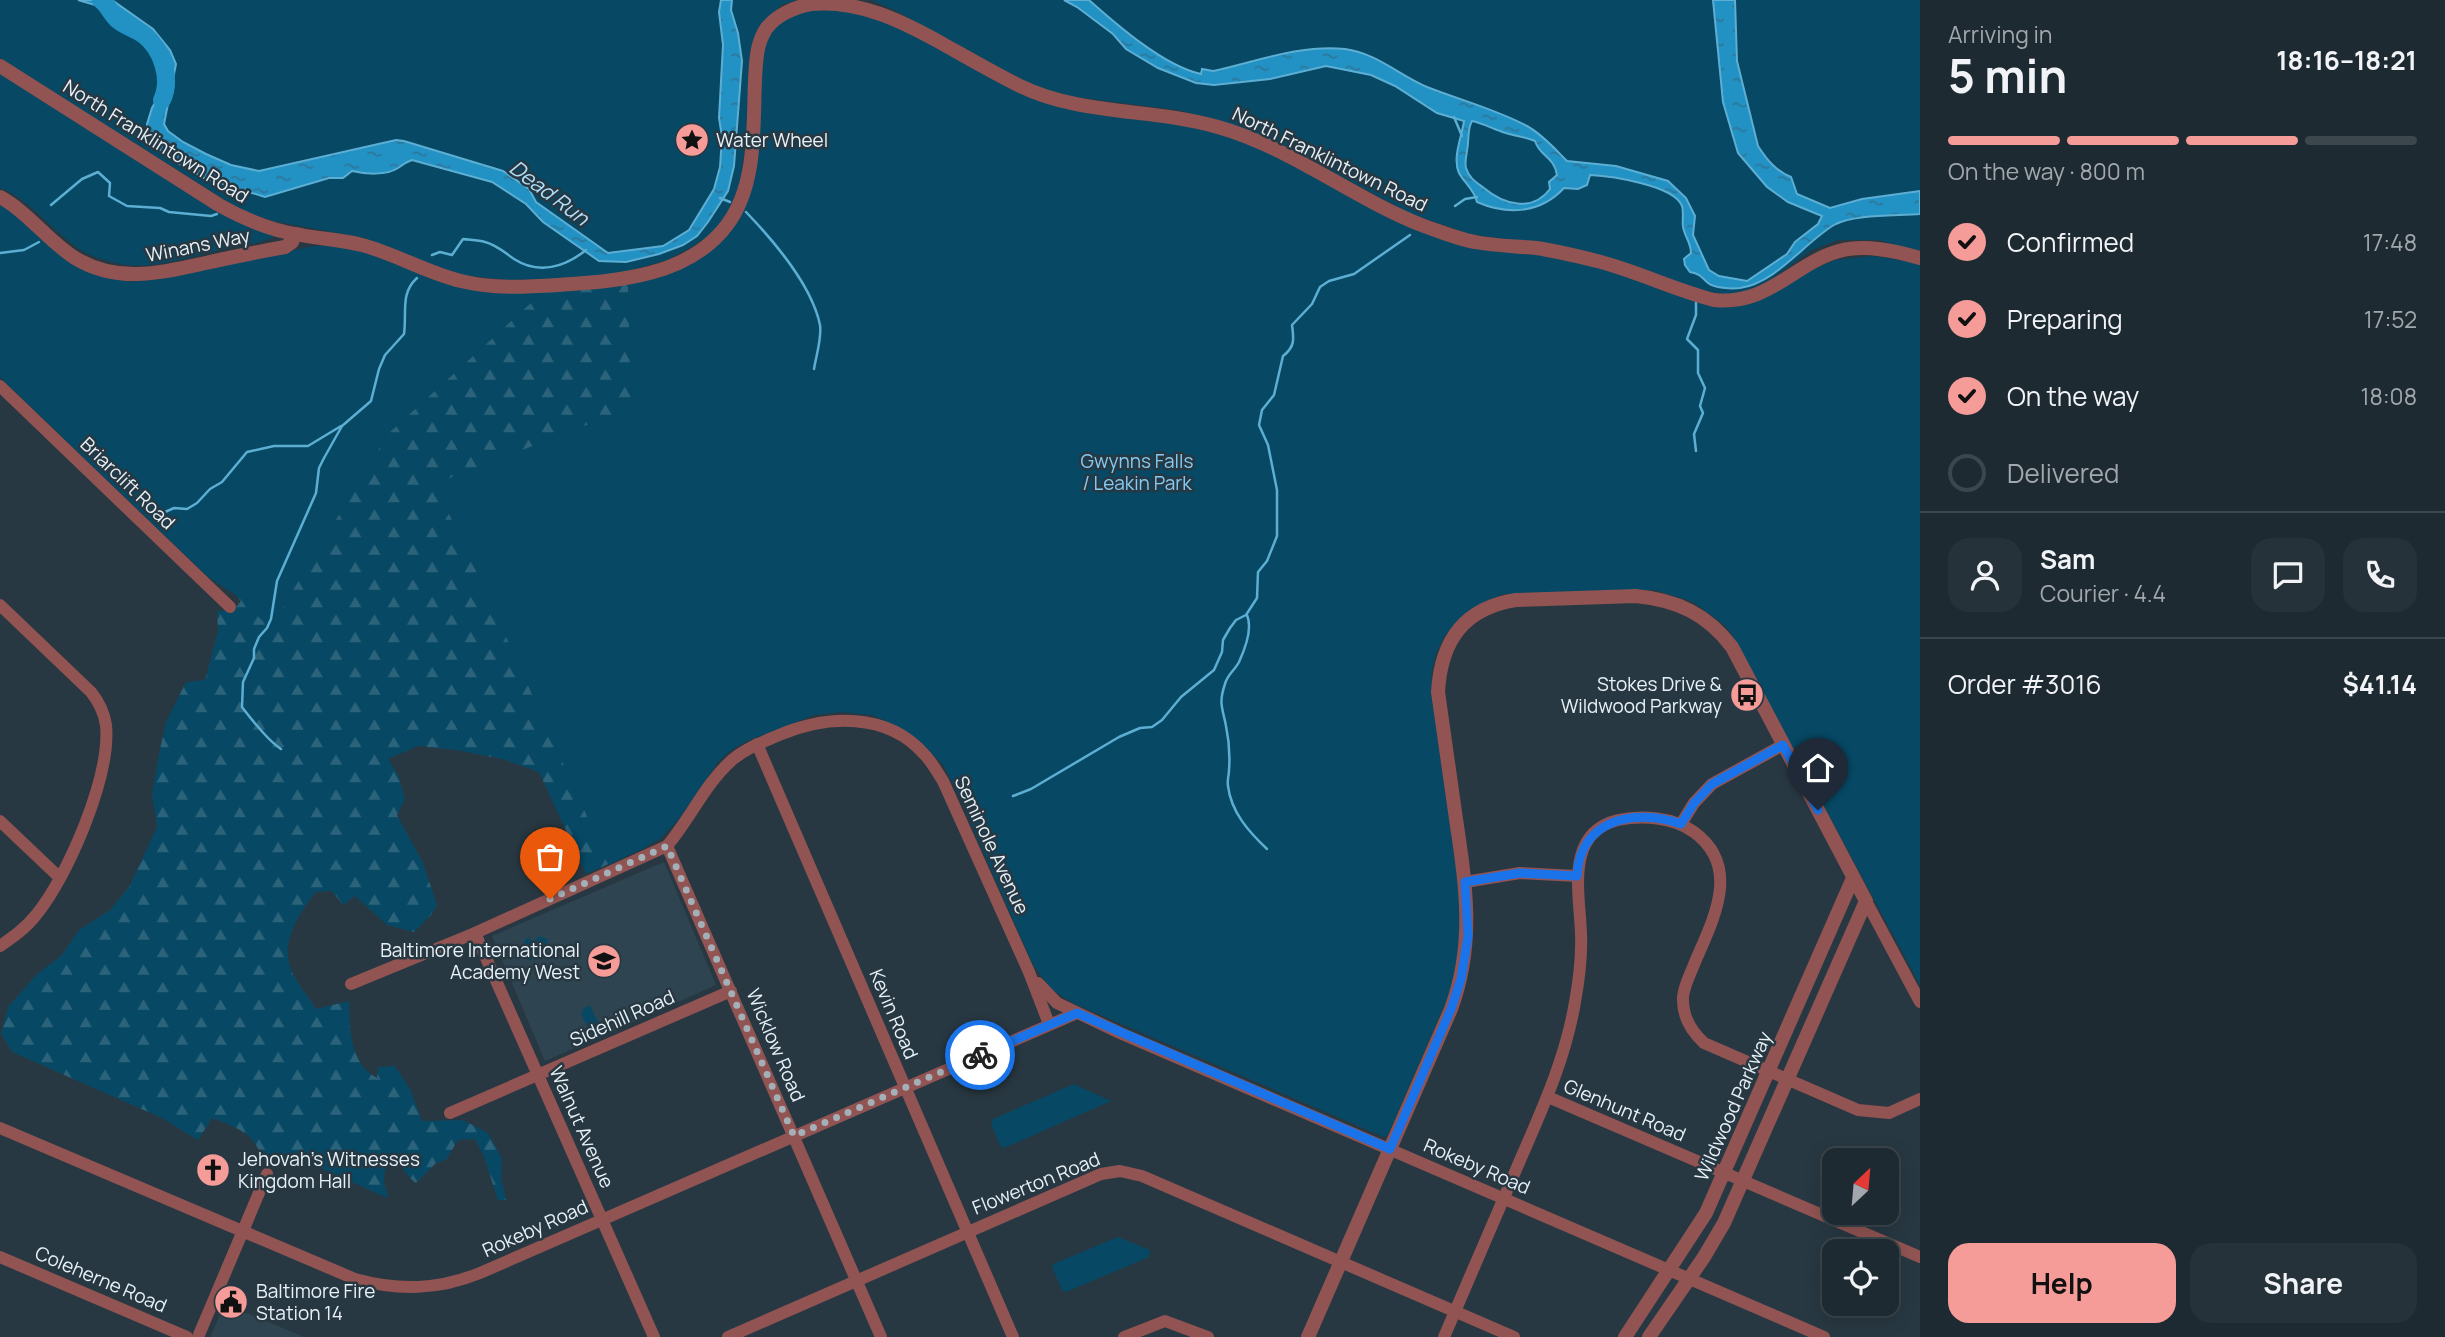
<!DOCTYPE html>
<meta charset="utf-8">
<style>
body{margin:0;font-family:Manrope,sans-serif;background:#26323a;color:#f1f3f6;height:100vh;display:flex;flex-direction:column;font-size:26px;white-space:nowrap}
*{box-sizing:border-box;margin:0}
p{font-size:23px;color:#a1a7ac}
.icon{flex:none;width:38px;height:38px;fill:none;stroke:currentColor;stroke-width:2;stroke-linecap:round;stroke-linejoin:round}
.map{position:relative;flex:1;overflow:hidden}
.sheet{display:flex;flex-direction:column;background:#1e2a32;width:525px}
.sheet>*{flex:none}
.needle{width:46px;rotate:26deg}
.tools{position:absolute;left:1822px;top:1148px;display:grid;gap:14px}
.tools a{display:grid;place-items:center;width:77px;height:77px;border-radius:14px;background:#1e2a32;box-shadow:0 4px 18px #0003,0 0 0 2px #3c464d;font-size:35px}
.pin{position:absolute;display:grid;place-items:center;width:60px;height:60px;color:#fff;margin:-72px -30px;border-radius:50% 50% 50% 0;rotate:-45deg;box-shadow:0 0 7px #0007}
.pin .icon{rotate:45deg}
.courier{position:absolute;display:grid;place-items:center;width:70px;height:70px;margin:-35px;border:5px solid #1a73e8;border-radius:50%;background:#fff;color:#222;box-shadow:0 2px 9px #0007}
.summary em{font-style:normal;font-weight:700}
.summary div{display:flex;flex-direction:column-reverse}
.summary{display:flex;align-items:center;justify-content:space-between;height:119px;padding:0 28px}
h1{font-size:46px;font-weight:700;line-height:52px}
.bar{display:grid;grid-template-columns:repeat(4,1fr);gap:10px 7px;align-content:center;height:84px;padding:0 28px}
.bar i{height:9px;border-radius:5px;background:#3c464d}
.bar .active{background:#f59b98}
.bar p{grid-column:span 4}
.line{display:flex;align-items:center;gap:18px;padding:0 28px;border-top:2px solid #3c464d}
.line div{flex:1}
.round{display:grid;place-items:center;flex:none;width:74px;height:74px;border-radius:21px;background:#26323a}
ol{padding:0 28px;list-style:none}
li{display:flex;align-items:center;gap:21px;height:77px}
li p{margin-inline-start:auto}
li .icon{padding:7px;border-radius:50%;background:#f59b98;color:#111;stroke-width:4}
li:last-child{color:#a1a7ac}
li i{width:38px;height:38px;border:4px solid #3c464d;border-radius:50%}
.button{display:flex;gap:14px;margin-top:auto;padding:14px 28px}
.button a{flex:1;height:80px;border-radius:21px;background:#f59b98;color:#111;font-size:28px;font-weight:700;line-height:80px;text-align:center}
.button a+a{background:#26323a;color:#f1f3f6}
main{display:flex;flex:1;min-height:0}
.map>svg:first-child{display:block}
</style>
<main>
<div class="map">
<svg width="1920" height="1337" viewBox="0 0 1920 1337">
<defs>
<pattern id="forest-firs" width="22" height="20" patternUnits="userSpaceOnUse" patternTransform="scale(1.75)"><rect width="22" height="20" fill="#074864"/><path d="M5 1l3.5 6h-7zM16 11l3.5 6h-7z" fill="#2b637b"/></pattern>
<pattern id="water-ripples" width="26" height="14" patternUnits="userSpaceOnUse" patternTransform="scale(1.75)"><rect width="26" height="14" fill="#2291c4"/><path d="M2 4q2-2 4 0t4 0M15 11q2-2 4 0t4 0" fill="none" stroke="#2e7799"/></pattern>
</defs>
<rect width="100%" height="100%" fill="#283842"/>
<g fill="#2e4551">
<polygon points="664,862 716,985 545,1061 492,936"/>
<polygon points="225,1304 304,1337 210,1337"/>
</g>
<path fill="url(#forest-firs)" d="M845 5 869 11 899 24 1038 98 1064 106 1177 120 1217 130 1258 146 1414 225 1475 246 1532 252 1586 262 1687 296 1728 305 1740 302 1799 431 1862 541 1910 651 1886 652 1870 642 1852 650 1869 668 1873 677 1851 697 1822 689 1812 690 1796 664 1770 672 1744 632 1726 611 1703 595 1678 584 1646 578 1597 575 1484 585 1451 604 1413 659 1410 680 1418 750 1427 773 1444 785 1460 899V944L1444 981 1428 1001 1402 1014 1396 1020 1393 1027 1396 1041 1393 1049C1383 1054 1362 1066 1353 1068L1343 1062 1331 1074C1321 1070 1313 1063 1303 1068L1277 1059 1272 1051 1257 1057 1243 1058 1229 1043 1195 1034 1123 994 1111 993 1102 997C1091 991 1054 977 1050 972 1038 959 1038 948 1035 933 1032 922 1022 911 1017 900 1010 885 994 840 993 824 991 805 1008 793 1014 776 1021 759 1011 744 993 744L960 780 917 738 884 720 877 710 837 704C846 677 835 647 826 623L796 608 783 587 763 581 676 595 649 623 640 666 654 716 665 736 656 771 676 785 681 805 652 825 647 847 586 874 539 772 502 759 456 750 418 746 388 759 398 775 405 799 397 815 423 863 437 905 431 915 414 932 387 925 355 896 343 905 332 891 316 892C299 913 279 943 292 972 298 985 309 997 316 1009L349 1001C350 1029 349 1063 377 1078L378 1067 395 1066 410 1089 422 1121 463 1120 488 1133 502 1159 501 1176 506 1200H498L484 1157 475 1139 458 1140 446 1160 436 1163 416 1183C406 1176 403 1164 390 1161 382 1173 383 1183 388 1195L387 1198 292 1155 262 1161C257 1133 235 1127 212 1118L198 1140 162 1118 12 1052 1 1034 8 1007 37 974 61 956 79 930 110 910 129 887 157 827 152 794 159 754 166 722 186 682 205 680 218 631 217 611 234 610 241 601 237 597C238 592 240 584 239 579 236 566 178 550 171 521L138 497 128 486 115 480 0 370V205C44 230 55 263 111 277 117 279 125 282 132 282 149 283 168 278 185 274 214 268 244 262 274 255 287 252 302 248 316 246 368 242 411 272 459 285 520 302 663 287 713 247 759 208 757 142 760 87 762 65 762 38 779 22 796 7 824 8 845 5Z"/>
<g fill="#074864">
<polygon points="0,0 797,0 781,5 760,26 740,184 727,214 712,233 692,247 667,260 625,272 581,278 508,280 462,275 435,266 365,238 273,221 241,210 0,58"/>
<polygon points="871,0 1920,0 1920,253 1879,240 1838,240 1812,250 1766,283 1746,292 1729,295 1696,289 1582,250 1470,234 1411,214 1296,152 1222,121 1178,110 1074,97 1045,90 1019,78 894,10"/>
<path d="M803 10 869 11 1038 98 1177 120 1258 146 1414 225 1586 262 1728 305 1835 260 1873 256 1920 263V985L1731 633 1723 624 1693 602 1655 590 1504 594C1470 605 1441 628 1433 665 1431 673 1432 684 1431 692L1460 899V944L1454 980 1444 1006 1388 1135 1384 1137 1075 1004 1052 990 1033 965 959 796 944 766 917 738 884 720 871 715 841 712 814 715 747 741 730 751 718 762 678 820 660 839 609 865 457 528 432 485 631 408 628 282 686 263 742 209 762 64 769 34 781 20Z"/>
<path d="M0 71 275 236C263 243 247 244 233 247 200 254 162 268 127 265 113 263 99 259 86 253 54 235 35 202 0 188Z"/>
<polygon points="0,205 14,213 91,272 131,282 162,279 315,246 348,246 434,278 544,291 388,434 270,628 237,596 208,577 0,377"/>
<polygon points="539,936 548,939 543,955 529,961 523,948 525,939 529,937 530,940 534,941"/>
<polygon points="590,1005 599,1025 592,1028 587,1026 581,1014 584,1008"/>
<polygon points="1074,1084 1111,1101 1004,1148 1000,1145 991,1124 993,1119"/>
<polygon points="1118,1237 1150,1250 1149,1257 1066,1292 1062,1290 1052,1267 1053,1264"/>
</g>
<g fill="url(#water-ripples)" stroke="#5daed3" stroke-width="2" fill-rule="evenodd">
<path d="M78 0H112L153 29 170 50 176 64 164 124 168 131 183 142 206 154 231 165 259 171 396 140 404 141 503 171 529 189 536 202 608 253 663 246 689 230 714 189 720 167 722 137 719 118 723 45 719 12 721 0H732L731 10 738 33 742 61 734 166 728 191 708 222 697 236 683 245 659 254 626 262 599 261 543 222 526 204 492 182 412 160C406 162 403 164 398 168 386 176 365 174 352 171L343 178H329L265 197 204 178 169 158 155 145 147 132V124L152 108 164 87 166 74 164 59 147 39 111 19 102 7Z"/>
<path d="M1064 0H1089C1117 25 1164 66 1201 74L1202 69 1213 71C1255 62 1301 44 1345 49 1376 53 1399 75 1427 87 1460 100 1495 109 1527 126 1542 134 1555 149 1567 161L1616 166 1668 181 1686 198 1695 216 1693 235 1709 270 1719 276 1747 281 1787 254 1795 242 1818 224 1822 216 1788 202 1767 187 1738 153 1723 102 1713 0H1735L1737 61 1758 146C1767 160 1776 171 1791 177L1797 194 1830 208 1862 199 1920 191V214C1897 216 1853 214 1834 225 1804 243 1776 283 1740 288 1731 289 1714 288 1708 283 1701 277 1701 274 1690 272L1685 265 1684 259 1691 253C1691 243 1685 237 1683 227 1682 220 1684 212 1682 206 1674 185 1610 176 1590 175L1587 185 1578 189 1564 188C1540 214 1507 215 1477 202 1474 189 1465 184 1459 173 1452 158 1462 136 1464 121L1437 113 1395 86 1371 75 1326 66 1270 79 1214 85 1196 83 1158 68 1126 49 1113 34 1077 7ZM1472 121C1482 123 1491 128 1500 131 1512 136 1523 136 1535 141 1540 157 1554 156 1557 175L1549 182 1550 189C1532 213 1503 204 1484 188 1476 182 1469 178 1466 168 1464 161 1468 150 1468 142 1469 134 1468 128 1472 121Z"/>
</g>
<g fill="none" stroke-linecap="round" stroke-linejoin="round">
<g stroke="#5daed3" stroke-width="2.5">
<polyline points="1454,117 1462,136"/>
<polyline points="230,194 234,186"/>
<polyline points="720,198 730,202"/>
<polyline points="51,205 82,179 98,172 110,183 109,196 127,206 160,208 169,212 211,216 217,214"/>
<polyline points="1455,206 1465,199 1477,197"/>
<path d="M746 212C773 240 812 286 820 325 822 338 816 356 814 369"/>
<polyline points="0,253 24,250 39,242"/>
<path d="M432 255 440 252 452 255 463 239C470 240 478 240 485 242 497 245 505 253 514 259 539 275 565 267 586 250"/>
<polyline points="1696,451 1694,434 1703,413 1700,406 1705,388 1698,373 1698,350 1687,339 1696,315 1696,302"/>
<polyline points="165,512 174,508 187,509 197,503 210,489 222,482 247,452 274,446 308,446 341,426"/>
<path d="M1247 615C1253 629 1245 649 1239 662 1235 670 1227 675 1225 684 1218 704 1223 709 1226 726 1229 740 1230 756 1229 770 1229 775 1227 780 1228 786 1231 812 1249 832 1267 849"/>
<path d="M281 749C267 740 252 720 242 707L243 682 254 658V649L259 637 267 628 271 619 277 581 316 493 319 468 324 458 342 426 371 401 379 369 385 355 404 334C407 313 400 293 417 278"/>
<path d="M1013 796 1031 789 1119 737 1140 728 1152 727 1162 720 1181 697 1214 670 1222 652 1223 640 1230 628 1236 620 1246 615 1257 598 1258 572 1267 561 1277 536V490L1268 445 1259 425 1262 410 1274 395 1283 356C1295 347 1294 339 1292 325L1312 304 1320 287 1329 281 1354 274 1410 235"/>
</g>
<path stroke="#2291c4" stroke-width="18" d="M101 0C109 6 112 16 119 21 127 27 136 29 144 35 162 49 172 79 162 100"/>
<g stroke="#915452" stroke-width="12">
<polyline points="0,386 230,607"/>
<path d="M0 605 91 692C99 702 104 712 106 725 111 776 68 876 36 915 26 928 13 937 0 946"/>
<polyline points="757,744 1013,1337"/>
<polyline points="0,821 60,878"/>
<polyline points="1681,824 1694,803 1712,784 1783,745"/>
<polyline points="667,846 881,1337"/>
<polyline points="1465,882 1520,873 1577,876"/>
<polyline points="1866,901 1920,1002"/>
<polyline points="475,933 654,1337"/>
<polyline points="1038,983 1057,1003 1120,1033 1824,1337"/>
<path d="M351 984 475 933 667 846C690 819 705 784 732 760 746 748 763 742 779 735 827 715 887 712 924 754 932 762 937 772 943 781L1029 972 1049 1024"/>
<polyline points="1548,1097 1920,1257"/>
<polyline points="450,1113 731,991"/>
<path d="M0 1128 355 1279C399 1291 438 1290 480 1273L1077 1013"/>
<polyline points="0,1257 187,1337"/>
<polyline points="198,1337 267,1174"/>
<polyline points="728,1337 1101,1174 1120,1171 1142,1176 1514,1337"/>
<polyline points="1124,1337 1165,1321 1208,1337"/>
<path d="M1444 1337C1468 1282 1491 1227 1515 1172 1539 1116 1565 1062 1575 1002 1579 980 1582 957 1581 934 1580 895 1564 833 1618 820 1642 815 1673 817 1694 832 1742 867 1713 920 1695 962 1691 973 1684 985 1683 997 1682 1016 1690 1030 1704 1043L1858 1110 1889 1113 1920 1099"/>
</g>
<g stroke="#915452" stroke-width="14">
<path d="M0 66 219 205C244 219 272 231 301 235 321 239 342 240 362 245 396 254 427 273 461 281 493 289 526 287 558 285 617 281 688 277 727 225 757 185 753 128 755 80 756 63 756 44 766 29 776 15 795 7 811 4 860 0 902 21 943 44 968 58 994 73 1020 86 1082 116 1153 108 1218 127 1292 148 1354 199 1424 226 1441 232 1458 239 1475 242 1495 246 1516 246 1536 248 1557 251 1577 256 1597 261 1637 271 1674 290 1714 300 1768 306 1793 264 1839 251 1865 244 1895 251 1920 258"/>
<path d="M0 197C29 213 48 241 75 258 118 284 160 273 206 263 232 257 258 252 285 247L292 242 295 234"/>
<path d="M1308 1337 1451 1009C1475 944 1466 886 1456 819 1450 777 1444 734 1438 692 1441 640 1464 608 1516 600L1636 596C1677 600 1707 614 1732 647L1866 901 1724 1223 1704 1257 1649 1337"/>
<polyline points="1625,1337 1706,1213 1853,878"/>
</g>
</g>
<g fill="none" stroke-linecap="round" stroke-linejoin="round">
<polyline stroke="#a4b0b8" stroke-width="7" stroke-dasharray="0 12.6" points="550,899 667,846 794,1136 980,1055"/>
<path stroke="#1a73e8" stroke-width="9" d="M980 1055 1077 1013 1390 1149 1451 1009 1461 979 1468 936 1465 882 1520 873 1577 876C1580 819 1634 808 1681 824L1694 803 1712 784 1783 745 1818 810"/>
</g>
<defs>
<g id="sight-disc" transform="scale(1.75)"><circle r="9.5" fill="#f59b98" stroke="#283842"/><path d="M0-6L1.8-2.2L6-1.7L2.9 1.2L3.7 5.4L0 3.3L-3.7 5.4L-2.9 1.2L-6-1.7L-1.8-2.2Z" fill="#111"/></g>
<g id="bus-disc" transform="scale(1.75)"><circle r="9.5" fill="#f59b98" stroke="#283842"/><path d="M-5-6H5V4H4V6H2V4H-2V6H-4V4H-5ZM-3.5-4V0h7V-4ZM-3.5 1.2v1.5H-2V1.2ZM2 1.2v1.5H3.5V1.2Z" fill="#111"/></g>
<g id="school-disc" transform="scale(1.75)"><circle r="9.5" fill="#f59b98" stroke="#283842"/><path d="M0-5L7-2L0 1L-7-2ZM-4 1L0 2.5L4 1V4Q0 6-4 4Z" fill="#111"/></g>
<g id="church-disc" transform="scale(1.75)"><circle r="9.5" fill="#f59b98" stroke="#283842"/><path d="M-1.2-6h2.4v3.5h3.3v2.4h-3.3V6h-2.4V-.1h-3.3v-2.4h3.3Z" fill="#111"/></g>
<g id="civic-disc" transform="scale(1.75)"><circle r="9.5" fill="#f59b98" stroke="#283842"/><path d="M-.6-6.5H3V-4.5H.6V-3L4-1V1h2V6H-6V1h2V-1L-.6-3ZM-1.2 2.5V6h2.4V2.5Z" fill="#111"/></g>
</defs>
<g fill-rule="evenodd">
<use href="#sight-disc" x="692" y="140"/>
<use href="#bus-disc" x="1747" y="695"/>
<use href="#school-disc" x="604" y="961"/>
<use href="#church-disc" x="213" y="1170"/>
<use href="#civic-disc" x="231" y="1302"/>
</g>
<g text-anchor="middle" stroke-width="5" stroke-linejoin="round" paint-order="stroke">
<g font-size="19" fill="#e7f1f7" stroke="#283842" text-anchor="start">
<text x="716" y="147">Water Wheel</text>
<text x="1722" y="691" text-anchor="end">Stokes Drive &amp;<tspan x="1722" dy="22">Wildwood Parkway</tspan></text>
<text x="580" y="957" text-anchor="end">Baltimore International<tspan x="580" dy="22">Academy West</tspan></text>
<text x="238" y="1166">Jehovah's Witnesses<tspan x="238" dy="22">Kingdom Hall</tspan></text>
<text x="256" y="1298">Baltimore Fire<tspan x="256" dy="22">Station 14</tspan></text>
</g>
<g font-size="19" fill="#e7f1f7" stroke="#283842">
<text transform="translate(156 141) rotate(32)" y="7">North Franklintown Road</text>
<text transform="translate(1330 159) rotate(26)" y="7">North Franklintown Road</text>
<text transform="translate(198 245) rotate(-11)" y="7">Winans Way</text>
<text transform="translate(128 483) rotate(44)" y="7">Briarclift Road</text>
<text transform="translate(992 845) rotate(65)" y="7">Seminole Avenue</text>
<text transform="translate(894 1014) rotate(67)" y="7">Kevin Road</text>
<text transform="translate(622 1018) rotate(-24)" y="7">Sidehill Road</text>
<text transform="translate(776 1045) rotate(67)" y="7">Wicklow Road</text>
<text transform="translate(1733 1106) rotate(-66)" y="7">Wildwood Parkway</text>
<text transform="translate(1625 1110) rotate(23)" y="7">Glenhunt Road</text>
<text transform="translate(582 1127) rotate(66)" y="7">Walnut Avenue</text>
<text transform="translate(1477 1166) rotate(23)" y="7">Rokeby Road</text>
<text transform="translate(1036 1183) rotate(-22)" y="7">Flowerton Road</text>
<text transform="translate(535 1228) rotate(-24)" y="7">Rokeby Road</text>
<text transform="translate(101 1279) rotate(23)" y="7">Coleherne Road</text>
</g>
<g font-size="19" fill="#84cbf2" stroke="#283842">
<text x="1137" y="468">Gwynns Falls<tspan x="1137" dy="22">/ Leakin Park</tspan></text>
</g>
<g font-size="21" font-style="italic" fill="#b1def9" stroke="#283842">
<text transform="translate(549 193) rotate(37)" y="7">Dead Run</text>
</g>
</g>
</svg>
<div class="tools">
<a><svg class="needle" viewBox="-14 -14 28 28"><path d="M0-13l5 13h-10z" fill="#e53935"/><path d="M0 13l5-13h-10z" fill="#a1a7ac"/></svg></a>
<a><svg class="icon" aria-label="locate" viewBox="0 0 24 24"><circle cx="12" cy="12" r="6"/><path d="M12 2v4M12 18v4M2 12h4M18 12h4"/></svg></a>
</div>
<div class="pin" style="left:550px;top:899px;background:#ea580c"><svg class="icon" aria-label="bag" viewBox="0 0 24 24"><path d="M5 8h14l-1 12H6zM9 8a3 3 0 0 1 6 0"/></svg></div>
<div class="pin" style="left:1818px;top:810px;background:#1f2937"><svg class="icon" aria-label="home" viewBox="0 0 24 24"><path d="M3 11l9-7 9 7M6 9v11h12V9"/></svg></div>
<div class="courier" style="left:980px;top:1055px"><svg class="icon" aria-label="bike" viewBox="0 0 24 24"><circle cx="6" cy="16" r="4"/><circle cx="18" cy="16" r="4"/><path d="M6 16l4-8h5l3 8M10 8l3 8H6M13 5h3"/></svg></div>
</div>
<section class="sheet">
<div class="summary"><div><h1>5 min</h1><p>Arriving in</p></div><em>18:16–18:21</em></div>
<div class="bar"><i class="active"></i><i class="active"></i><i class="active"></i><i></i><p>On the way · 800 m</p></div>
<ol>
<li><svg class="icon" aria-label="check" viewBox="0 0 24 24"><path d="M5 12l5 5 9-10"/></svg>Confirmed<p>17:48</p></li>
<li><svg class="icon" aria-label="check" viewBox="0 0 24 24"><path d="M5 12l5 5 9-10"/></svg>Preparing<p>17:52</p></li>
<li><svg class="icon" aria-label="check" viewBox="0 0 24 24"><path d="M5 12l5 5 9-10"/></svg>On the way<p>18:08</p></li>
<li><i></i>Delivered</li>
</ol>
<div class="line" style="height:126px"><a class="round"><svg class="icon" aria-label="person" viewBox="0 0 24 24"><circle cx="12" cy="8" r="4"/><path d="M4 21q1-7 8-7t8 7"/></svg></a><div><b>Sam</b><p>Courier · 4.4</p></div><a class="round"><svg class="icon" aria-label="chat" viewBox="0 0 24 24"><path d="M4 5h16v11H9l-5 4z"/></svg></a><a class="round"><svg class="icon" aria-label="phone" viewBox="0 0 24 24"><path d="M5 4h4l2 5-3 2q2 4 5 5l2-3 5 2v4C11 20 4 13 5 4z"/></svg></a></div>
<div class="line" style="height:91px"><div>Order #3016</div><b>$41.14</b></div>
<div class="button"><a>Help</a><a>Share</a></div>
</section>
</main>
